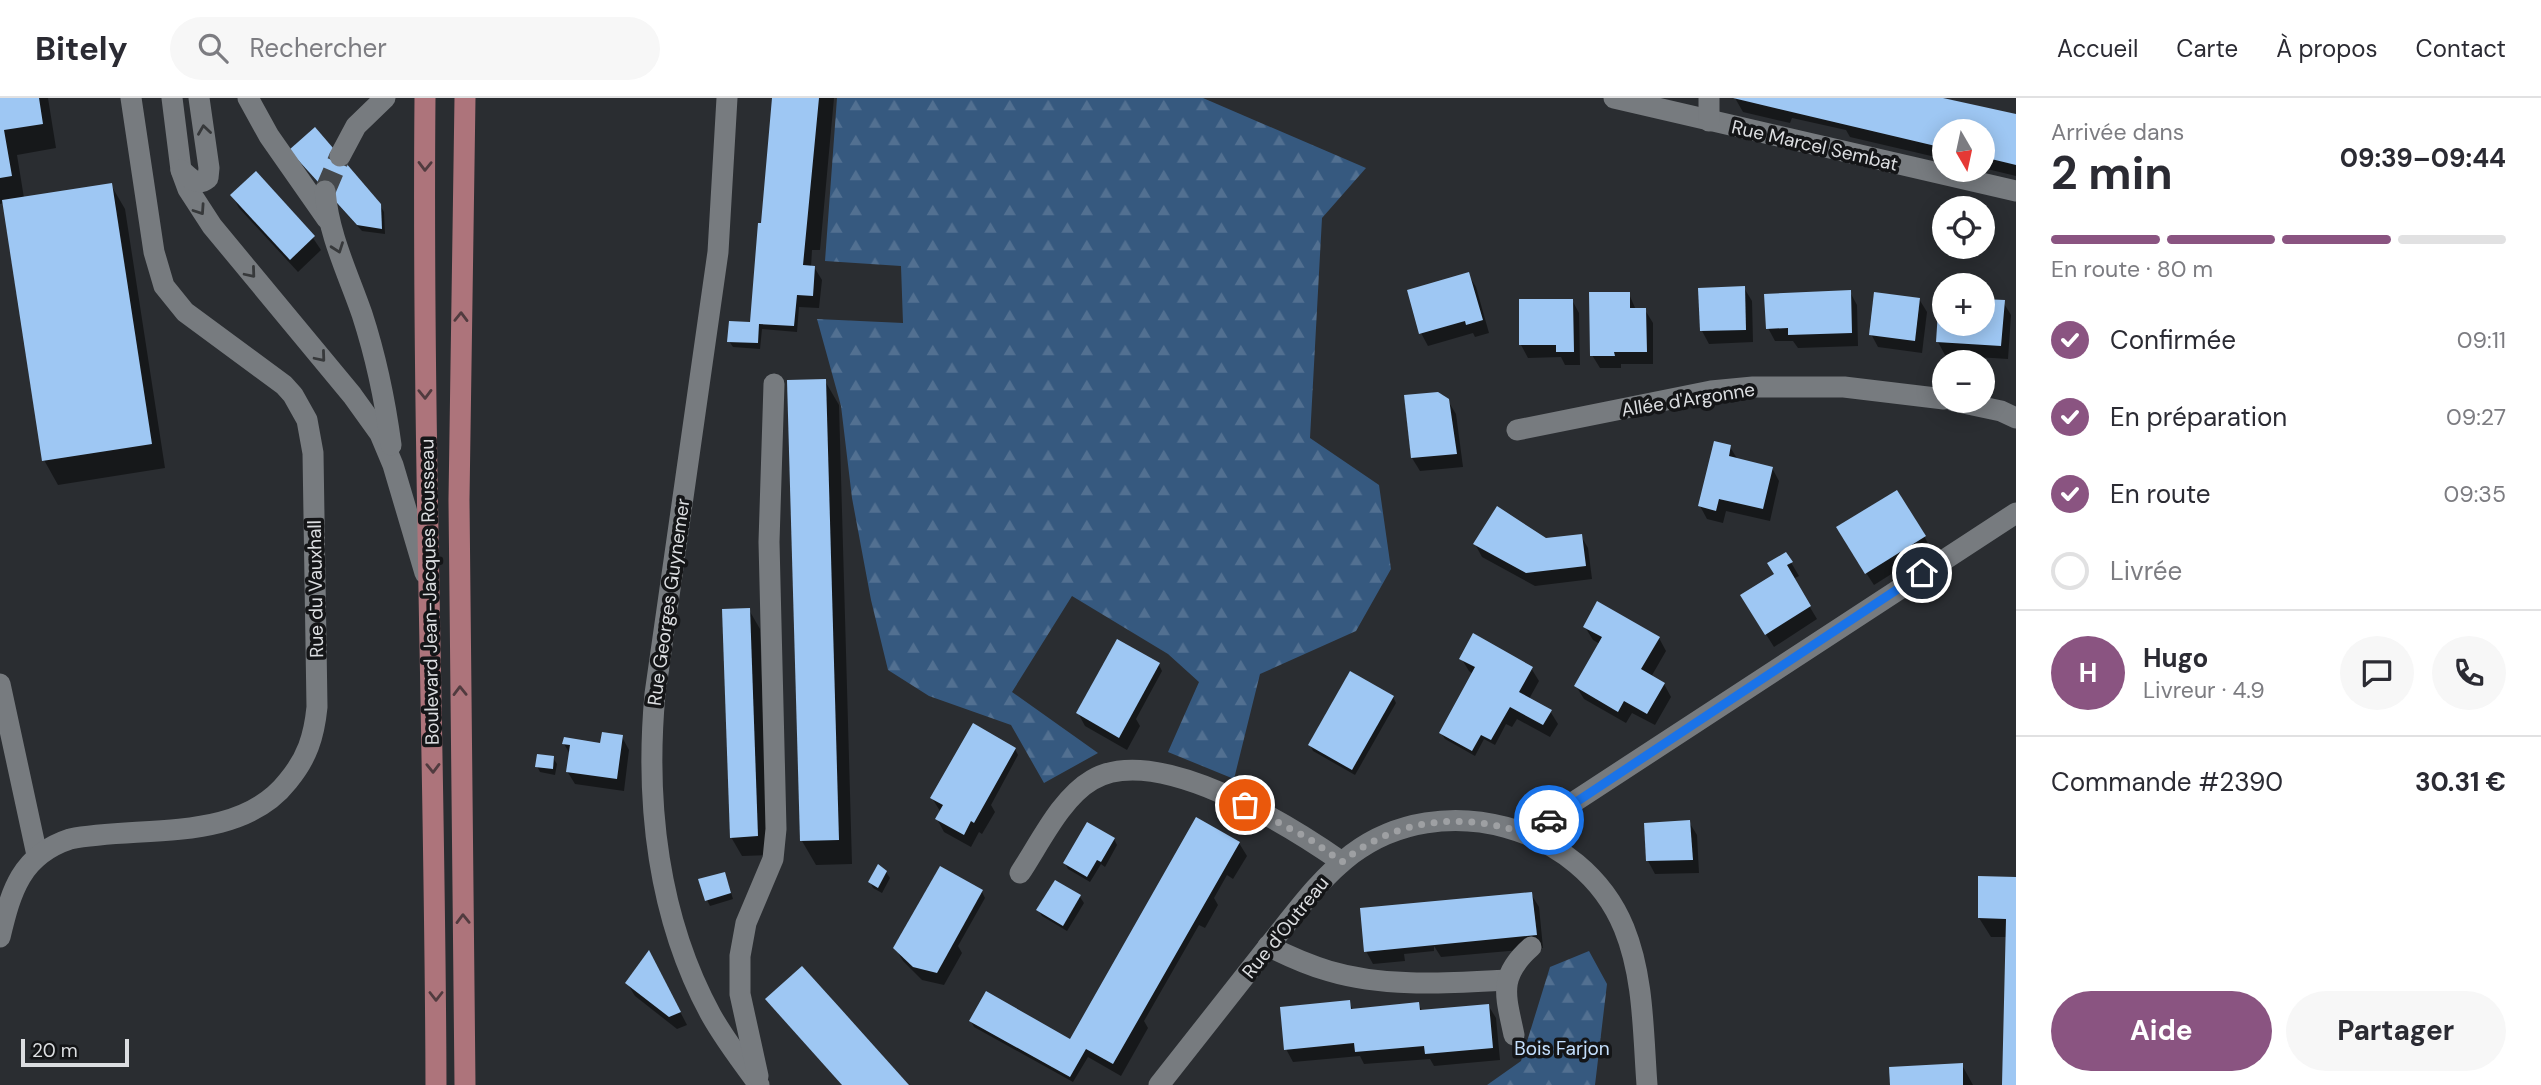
<!DOCTYPE html>
<html lang="fr">
<meta charset="utf-8">
<style>
body{margin:0;font-family:"DM Sans",sans-serif;background:#f7f7f7;color:#2b2b33;height:100vh;display:flex;flex-direction:column;font-size:26px;white-space:nowrap}
*{box-sizing:border-box;margin:0}
p{font-size:23px;color:#7c7c81}
.icon{flex:none;width:38px;height:38px;fill:none;stroke:currentColor;stroke-width:2;stroke-linecap:round;stroke-linejoin:round}
.map{position:relative;flex:1;overflow:hidden}
.side{display:flex;flex-direction:column;background:#fff;width:525px}
.side>*{flex:none}
.needle{width:46px;rotate:171deg}
.buttons{position:absolute;left:1932px;top:21px;display:grid;gap:14px}
.buttons a{display:grid;place-items:center;width:63px;height:63px;border-radius:50%;background:#fff;box-shadow:0 4px 18px #0003;font-size:35px}
.scale{position:absolute;left:21px;bottom:18px;width:108px;box-sizing:border-box;padding-left:7px;border:4px solid #dcdee1;border-top:0;font-size:19px;line-height:24px;white-space:nowrap;color:#dcdee1;-webkit-text-stroke:5px #141517;paint-order:stroke}
.pin{position:absolute;display:grid;place-items:center;width:60px;height:60px;color:#fff;margin:-30px;border:4px solid #fff;border-radius:50%;box-shadow:0 2px 7px #0007}
.courier{position:absolute;display:grid;place-items:center;width:70px;height:70px;margin:-35px;border:5px solid #1a73e8;border-radius:50%;background:#fff;color:#222;box-shadow:0 2px 9px #0007}
.headline em{font-style:normal;font-weight:700}
.headline div{display:flex;flex-direction:column-reverse}
.headline{display:flex;align-items:center;justify-content:space-between;height:119px;padding:0 35px}
h1{font-size:46px;font-weight:700;line-height:52px}
.bar{display:grid;grid-template-columns:repeat(4,1fr);gap:10px 7px;align-content:center;height:84px;padding:0 35px}
.bar i{height:9px;border-radius:5px;background:#e1e1e2}
.bar .selected{background:#8a5481}
.bar p{grid-column:span 4}
.line{display:flex;align-items:center;gap:18px;padding:0 35px;border-top:2px solid #e1e1e2}
.line div{flex:1}
.round{display:grid;place-items:center;flex:none;width:74px;height:74px;border-radius:37px;background:#f7f7f7}
ol{padding:0 35px;list-style:none}
li{display:flex;align-items:center;gap:21px;height:77px}
li p{margin-inline-start:auto}
li .icon{padding:7px;border-radius:50%;background:#8a5481;color:#fff;stroke-width:4}
li:last-child{color:#7c7c81}
li i{width:38px;height:38px;border:4px solid #e1e1e2;border-radius:50%}
.action{display:flex;gap:14px;margin-top:auto;padding:14px 35px}
.action a{flex:1;height:80px;border-radius:42px;background:#8a5481;color:#fff;font-size:28px;font-weight:700;line-height:80px;text-align:center}
.action a+a{background:#f7f7f7;color:#2b2b33}
header{display:flex;align-items:center;gap:42px;box-sizing:border-box;height:98px;padding:0 35px;background:#fff;border-bottom:2px solid #e1e1e2}
header strong{font-size:33px}
nav{display:flex;gap:38px;margin-inline-start:auto;font-size:24px}
.search{width:490px;height:63px;background:#f7f7f7;display:flex;align-items:center;gap:18px;box-sizing:border-box;padding:0 24px;border-radius:38px;color:#7c7c81;font-size:26px}
main{display:flex;flex:1;min-height:0}
.map>svg:first-child{display:block}
</style>
<header>
<strong>Bitely</strong>
<div class="search"><svg class="icon" aria-label="search" viewBox="0 0 24 24"><circle cx="10" cy="10" r="6"/><path d="M15 15l6 6"/></svg>Rechercher</div>
<nav><a>Accueil</a><a>Carte</a><a>À propos</a><a>Contact</a></nav>
</header>
<main>
<div class="map">
<svg width="2016" height="987" viewBox="0 0 2016 987">
<defs>
<pattern id="forest-firs" width="22" height="20" patternUnits="userSpaceOnUse" patternTransform="scale(1.75)"><rect width="22" height="20" fill="#36597f"/><path d="M5 1l3.5 6h-7zM16 11l3.5 6h-7z" fill="#527091"/></pattern>
</defs>
<rect width="100%" height="100%" fill="#2a2d31"/>
<g fill="url(#forest-firs)">
<polygon points="837,0 1203,0 1366,70 1322,120 1310,340 1379,387 1391,471 1356,533 1260,576 1234,681 1168,654 1199,584 1168,556 1072,498 1012,594 1098,655 1044,685 1011,627 929,598 888,572 871,502 852,400 841,308 817,221 903,225 901,168 825,163"/>
<polygon points="1589,853 1607,886 1595,987 1487,987 1521,963 1550,869"/>
</g>
<g fill="#0007">
<polygon points="0,0 48,0 56,50 17,57 24,100 111,87 125,111 165,370 58,387 44,362 4,105 0,106"/>
<polygon points="774,0 834,0 820,152 812,152 811,169 814,169 822,182 819,210 799,209 797,234 762,231 760,251 733,249 729,243 752,226"/>
<polygon points="1735,0 1935,0 2016,18 2016,78 1983,70 1983,33 1944,33 1944,61 1850,39 1846,32 1792,20 1790,25 1743,14"/>
<polygon points="295,59 380,107 384,114 385,136 362,133"/>
<polygon points="256,76 313,140 321,152 298,174 239,110 232,97"/>
<polygon points="1468,176 1476,189 1489,235 1475,239 1473,235 1428,248 1421,235"/>
<polygon points="1744,190 1752,203 1753,244 1709,246 1702,233"/>
<polygon points="1850,194 1857,207 1858,248 1798,250 1793,243 1775,243 1768,230"/>
<polygon points="1629,196 1636,212 1645,212 1653,225 1653,266 1621,266 1621,270 1600,270 1592,257"/>
<polygon points="1941,200 1944,200 1944,226 1983,226 1983,202 2003,204 2011,217 2008,261 1945,257 1938,244"/>
<polygon points="1919,201 1927,214 1922,255 1878,249 1871,236"/>
<polygon points="1572,202 1579,215 1580,267 1565,267 1561,259 1528,260 1521,247"/>
<polygon points="825,283 839,307 852,766 816,767 802,743"/>
<polygon points="1448,303 1456,316 1463,369 1420,373 1412,360"/>
<polygon points="1730,349 1738,362 1772,370 1779,383 1770,423 1726,413 1723,425 1707,421 1700,408"/>
<polygon points="1581,438 1588,450 1592,481 1535,488 1482,459 1475,446"/>
<polygon points="1924,438 1931,451 1874,487 1845,443"/>
<polygon points="1786,456 1799,478 1793,481 1817,521 1774,549 1750,511 1776,477"/>
<polygon points="749,512 760,531 768,757 742,758 731,739"/>
<polygon points="1585,529 1659,540 1666,553 1651,579 1664,586 1671,599 1655,627 1632,615 1626,625 1584,601 1576,588 1600,546 1593,542"/>
<polygon points="1461,560 1531,570 1539,583 1529,601 1550,613 1558,626 1550,639 1517,621 1512,629 1506,626 1495,647 1484,641 1475,658 1445,641 1441,635 1473,576 1469,573"/>
<polygon points="1159,567 1162,573 1136,621 1140,628 1127,652 1085,628 1078,615"/>
<polygon points="1393,599 1396,605 1355,677 1313,653 1310,647"/>
<polygon points="622,639 629,652 624,693 575,686 567,673 570,656 564,646 602,647"/>
<polygon points="1015,651 1018,657 991,707 995,714 982,736 979,734 971,749 944,734 937,721 940,713 932,700"/>
<polygon points="553,660 557,666 555,677 540,674 537,668"/>
<polygon points="1689,724 1697,737 1699,775 1655,776 1648,763"/>
<polygon points="1114,741 1117,747 1105,769 1101,766 1090,784 1068,771 1065,765"/>
<polygon points="1239,745 1247,758 1233,781 1227,777 1214,800 1218,807 1205,830 1199,827 1144,923 1148,930 1121,978 1088,959 1073,984 974,929 971,923 1071,943"/>
<polygon points="886,774 890,780 882,795 873,790 870,784"/>
<polygon points="2016,780 2016,987 2004,987 2007,839 1991,839 1979,820"/>
<polygon points="727,782 733,801 710,808 707,802"/>
<polygon points="1056,785 1080,799 1084,805 1067,833 1042,818 1038,812"/>
<polygon points="982,794 985,800 958,848 962,855 944,887 922,882 903,863 895,850"/>
<polygon points="1531,796 1539,809 1543,850 1441,859 1434,848 1434,853 1404,856 1405,863 1373,866 1366,853"/>
<polygon points="656,867 687,927 677,931 635,898 627,885"/>
<polygon points="767,902 906,987 842,987"/>
<polygon points="1349,904 1353,912 1418,906 1423,914 1488,907 1496,920 1500,962 1434,968 1430,961 1364,966 1360,958 1293,964 1286,951"/>
<polygon points="1962,967 1973,987 1892,987"/>
</g>
<g fill="#9ec7f3">
<polygon points="0,0 39,0 43,26 4,32 12,78 0,80"/>
<polygon points="772,0 819,0 803,167 815,168 813,198 797,197 794,228 759,226 758,245 727,244 729,223 750,224 758,125 761,125"/>
<polygon points="1733,0 1943,0 2016,16 2016,67 1983,59 1983,33 1944,33 1944,50"/>
<polygon points="315,29 381,106 382,131 357,127 289,52"/>
<polygon points="256,73 315,138 290,162 230,97"/>
<polygon points="112,85 152,346 42,363 2,102"/>
<polygon points="1469,174 1483,222 1466,227 1465,223 1419,236 1407,192"/>
<polygon points="1745,188 1746,232 1700,233 1698,190"/>
<polygon points="1851,192 1852,235 1788,237 1788,230 1766,231 1764,196"/>
<polygon points="1589,194 1630,194 1630,210 1646,210 1647,254 1614,254 1615,258 1590,258"/>
<polygon points="1874,194 1920,200 1915,243 1869,237"/>
<polygon points="1939,198 1944,198 1944,226 1983,226 1983,201 2005,202 2001,248 1936,244"/>
<polygon points="1519,201 1573,201 1574,254 1556,254 1556,247 1519,247"/>
<polygon points="826,281 839,742 800,743 787,282"/>
<polygon points="1438,294 1449,301 1457,356 1411,360 1404,297"/>
<polygon points="1714,343 1731,347 1729,358 1773,369 1763,411 1719,401 1716,413 1698,408"/>
<polygon points="1897,392 1926,438 1865,476 1836,429"/>
<polygon points="1497,408 1546,440 1582,436 1586,468 1526,475 1473,446"/>
<polygon points="1786,454 1793,464 1787,467 1811,508 1765,537 1740,497 1774,476 1767,465"/>
<polygon points="1597,503 1660,539 1641,571 1665,585 1647,616 1624,603 1618,614 1574,588 1602,539 1583,529"/>
<polygon points="750,510 758,738 730,740 722,511"/>
<polygon points="1473,535 1533,569 1519,594 1552,612 1543,627 1510,609 1491,642 1481,637 1472,653 1439,635 1475,569 1459,561"/>
<polygon points="1117,541 1160,565 1119,640 1076,615"/>
<polygon points="1350,573 1394,598 1352,672 1308,647"/>
<polygon points="973,625 1016,650 974,725 971,723 964,737 935,721 943,707 930,700"/>
<polygon points="602,634 623,637 617,681 566,674 570,647 562,646 564,639 600,645"/>
<polygon points="537,656 554,658 553,671 535,669"/>
<polygon points="1196,719 1240,744 1113,966 1086,951 1070,979 969,923 986,893 1070,941"/>
<polygon points="1690,722 1693,762 1646,763 1644,725"/>
<polygon points="1087,724 1115,740 1101,764 1097,762 1087,779 1063,765"/>
<polygon points="878,766 887,773 878,790 868,784"/>
<polygon points="940,768 983,792 937,875 913,869 893,850"/>
<polygon points="725,774 731,795 705,803 698,781"/>
<polygon points="1978,778 2016,779 2016,987 2002,987 2006,821 1978,820"/>
<polygon points="1055,782 1081,797 1063,828 1036,812"/>
<polygon points="1532,794 1537,837 1364,854 1360,810"/>
<polygon points="649,852 681,914 669,919 625,885"/>
<polygon points="802,868 840,910 909,987 842,987 765,901"/>
<polygon points="1350,902 1351,911 1419,904 1420,912 1489,906 1493,950 1425,956 1424,948 1355,954 1354,945 1284,952 1280,909"/>
<polygon points="1963,965 1963,987 1890,987 1889,969"/>
</g>
<g fill="none" stroke-linecap="round" stroke-linejoin="round">
<polyline stroke="#45484b" stroke-width="21" stroke-dasharray="21 10" stroke-linecap="butt" points="325,93 340,58"/>
<g stroke="#777b7f" stroke-width="21">
<polyline points="172,0 181,72 188,91 212,128 352,297 380,336 393,367 425,475"/>
<polyline points="248,0 269,38 327,121"/>
<path d="M727 0 718 154 655 596C645 705 658 820 711 917 725 942 742 964 759 987"/>
<polyline points="1614,0 2016,93"/>
<polyline points="1709,0 1709,23"/>
<polyline points="340,58 356,28 385,0"/>
<path d="M181 72C190 80 197 89 208 80L209 70 199 0"/>
<path d="M325 93C329 138 347 173 362 216 376 259 385 302 391 347"/>
<polyline points="1954,303 2001,313 2016,320"/>
<polyline points="1517,332 1711,293 1753,289 1844,289 1944,301"/>
<polyline points="0,586 37,757"/>
<polyline points="1529,737 1560,713 2016,415"/>
<path d="M1020 775C1040 745 1061 700 1092 682 1156 644 1289 727 1342 764"/>
<path d="M0 839C11 793 21 757 70 741 141 727 239 746 288 683 307 660 314 639 317 609L313 355 307 322 293 297 284 287 185 214 164 188 154 154 131 0"/>
<path d="M1268 848C1288 858 1308 867 1329 873 1386 890 1448 885 1507 882"/>
<path d="M1514 937C1506 898 1497 879 1531 849"/>
<polyline points="758,978 740,896 740,858 746,825 773,761 776,731 769,444 774,286"/>
<path d="M1159 987C1195 941 1231 896 1267 850 1294 817 1318 782 1352 756 1441 689 1582 727 1624 830 1644 879 1643 935 1647 987"/>
</g>
<g stroke="#ad747b" stroke-width="21">
<path d="M425 0C422 329 435 658 436 987"/>
<polyline points="465,0 459,402 465,987"/>
</g>
</g>
<defs><path id="oneway-chevron" d="M-2-3.5L2.5 0L-2 3.5" fill="none" stroke-width="1.6" stroke-linecap="round" stroke-linejoin="round" transform="scale(1.75)"/></defs>
<g stroke="#37393b">
<use href="#oneway-chevron" transform="translate(204 32) rotate(-98)"/>
<use href="#oneway-chevron" transform="translate(200 112) rotate(56)"/>
<use href="#oneway-chevron" transform="translate(338 150) rotate(70)"/>
<use href="#oneway-chevron" transform="translate(251 175) rotate(50)"/>
<use href="#oneway-chevron" transform="translate(321 259) rotate(50)"/>
</g>
<g stroke="#513b3f">
<use href="#oneway-chevron" transform="translate(425 68) rotate(91)"/>
<use href="#oneway-chevron" transform="translate(461 219) rotate(-89)"/>
<use href="#oneway-chevron" transform="translate(425 296) rotate(89)"/>
<use href="#oneway-chevron" transform="translate(460 593) rotate(-91)"/>
<use href="#oneway-chevron" transform="translate(433 670) rotate(89)"/>
<use href="#oneway-chevron" transform="translate(463 821) rotate(-91)"/>
<use href="#oneway-chevron" transform="translate(436 898) rotate(90)"/>
</g>
<g fill="none" stroke-linecap="round" stroke-linejoin="round">
<path stroke="#9ea0a3" stroke-width="7" stroke-dasharray="0 12.6" d="M1245 707 1308 740 1342 764C1396 720 1464 713 1529 737L1549 722"/>
<polyline stroke="#1a73e8" stroke-width="9" points="1549,722 1922,475"/>
</g>
<g text-anchor="middle" stroke-width="7" stroke-linejoin="round" paint-order="stroke">
<g font-size="19" fill="#dcdee1" stroke="#141517">
<text transform="translate(1815 47) rotate(13)" y="7">Rue Marcel Sembat</text>
<text transform="translate(1688 301) rotate(-9)" y="7">Allée d'Argonne</text>
<text transform="translate(315 491) rotate(-91)" y="7">Rue du Vauxhall</text>
<text transform="translate(429 494) rotate(-91)" y="7">Boulevard Jean-Jacques Rousseau</text>
<text transform="translate(668 504) rotate(-82)" y="7">Rue Georges Guynemer</text>
<text transform="translate(1285 829) rotate(-51)" y="7">Rue d'Outreau</text>
</g>
<g font-size="19" fill="#c5e0fe" stroke="#141517">
<text x="1562" y="957">Bois Farjon</text>
</g>
</g>
</svg>
<div class="buttons">
<a><svg class="needle" viewBox="-14 -14 28 28"><path d="M0-13l5 13h-10z" fill="#e53935"/><path d="M0 13l5-13h-10z" fill="#7c7c81"/></svg></a>
<a><svg class="icon" aria-label="locate" viewBox="0 0 24 24"><circle cx="12" cy="12" r="6"/><path d="M12 2v4M12 18v4M2 12h4M18 12h4"/></svg></a>
<a>+</a>
<a>−</a>
</div>
<div class="scale">20 m</div>
<div class="pin" style="left:1245px;top:707px;background:#ea580c"><svg class="icon" aria-label="bag" viewBox="0 0 24 24"><path d="M5 8h14l-1 12H6zM9 8a3 3 0 0 1 6 0"/></svg></div>
<div class="pin" style="left:1922px;top:475px;background:#1f2937"><svg class="icon" aria-label="home" viewBox="0 0 24 24"><path d="M3 11l9-7 9 7M6 9v11h12V9"/></svg></div>
<div class="courier" style="left:1549px;top:722px"><svg class="icon" aria-label="car" viewBox="0 0 24 24"><path d="M5 17H2v-5l4-1 3-4h7l3 4 3 1v5h-3M9 17h6M6 11h13"/><circle cx="7" cy="17" r="2"/><circle cx="17" cy="17" r="2"/></svg></div>
</div>
<section class="side">
<div class="headline"><div><h1>2 min</h1><p>Arrivée dans</p></div><em>09:39–09:44</em></div>
<div class="bar"><i class="selected"></i><i class="selected"></i><i class="selected"></i><i></i><p>En route · 80 m</p></div>
<ol>
<li><svg class="icon" aria-label="check" viewBox="0 0 24 24"><path d="M5 12l5 5 9-10"/></svg>Confirmée<p>09:11</p></li>
<li><svg class="icon" aria-label="check" viewBox="0 0 24 24"><path d="M5 12l5 5 9-10"/></svg>En préparation<p>09:27</p></li>
<li><svg class="icon" aria-label="check" viewBox="0 0 24 24"><path d="M5 12l5 5 9-10"/></svg>En route<p>09:35</p></li>
<li><i></i>Livrée</li>
</ol>
<div class="line" style="height:126px"><b class="round" style="background:#8a5481;color:#fff">H</b><div><b>Hugo</b><p>Livreur · 4.9</p></div><a class="round"><svg class="icon" aria-label="chat" viewBox="0 0 24 24"><path d="M4 5h16v11H9l-5 4z"/></svg></a><a class="round"><svg class="icon" aria-label="phone" viewBox="0 0 24 24"><path d="M5 4h4l2 5-3 2q2 4 5 5l2-3 5 2v4C11 20 4 13 5 4z"/></svg></a></div>
<div class="line" style="height:91px"><div>Commande #2390</div><b>30.31 €</b></div>
<div class="action"><a>Aide</a><a>Partager</a></div>
</section>
</main>
